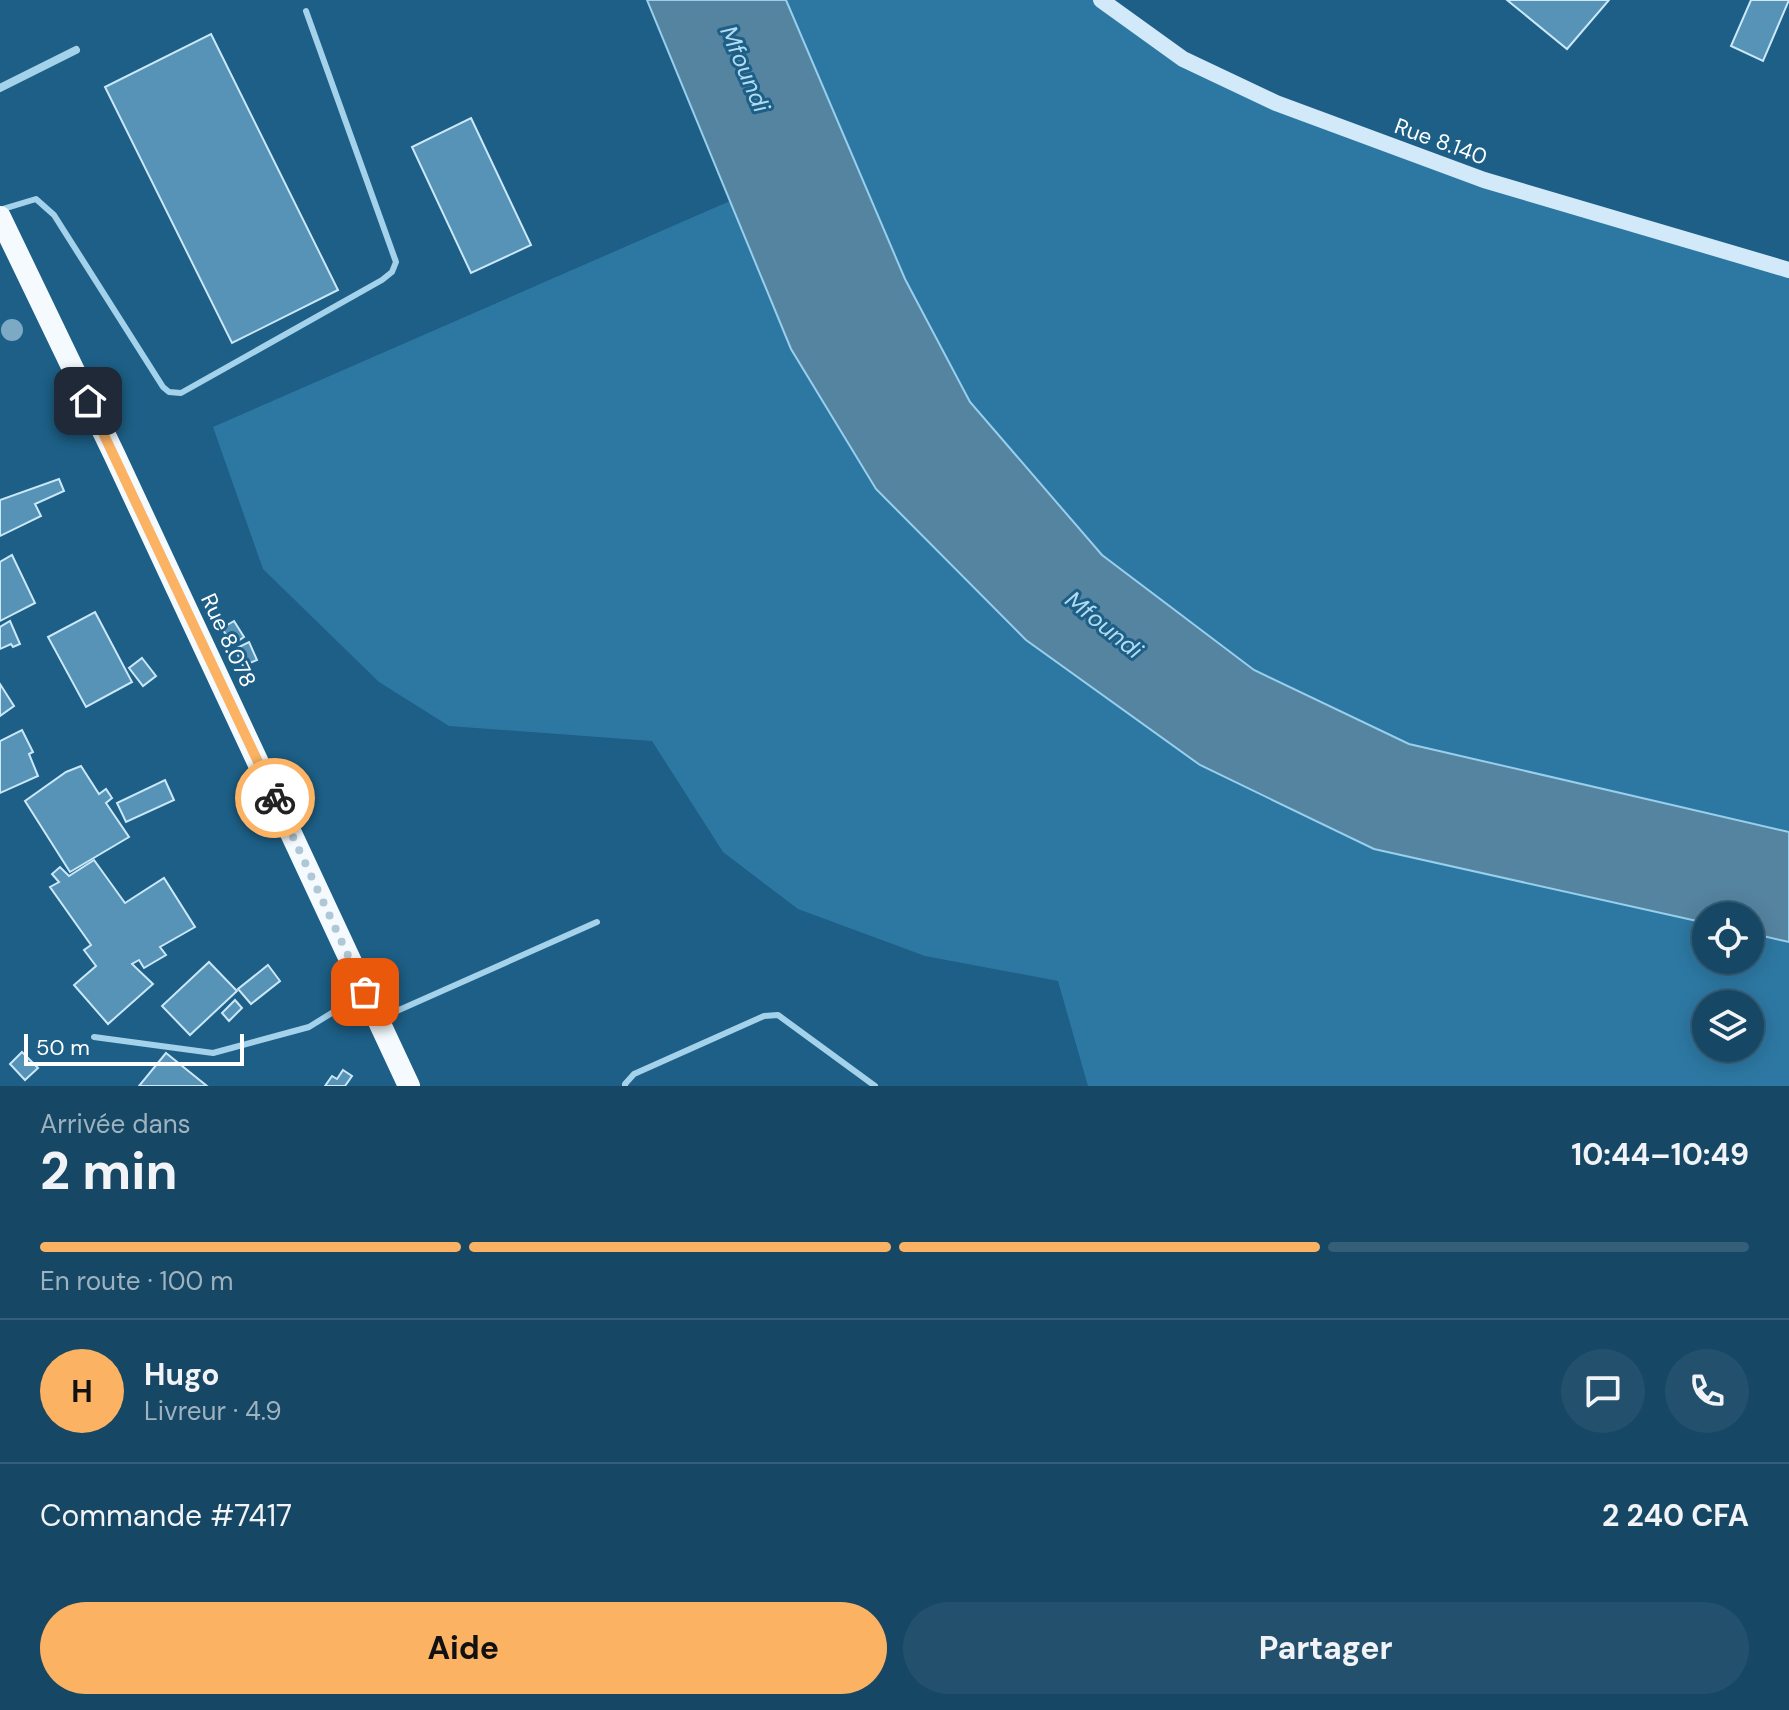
<!DOCTYPE html>
<html lang="fr">
<meta charset="utf-8">
<style>
body{margin:0;font-family:"DM Sans",sans-serif;background:#23516d;color:#f1f3f6;height:100vh;display:flex;flex-direction:column;font-size:30px;white-space:nowrap}
*{box-sizing:border-box;margin:0}
p{font-size:26px;color:#9eb2bf}
.icon{flex:none;width:44px;height:44px;fill:none;stroke:currentColor;stroke-width:2;stroke-linecap:round;stroke-linejoin:round}
.map{position:relative;height:1086px;overflow:hidden}
.panel{display:flex;flex-direction:column;background:#164764;flex:1}
.panel>*{flex:none}
.buttons{position:absolute;left:1692px;top:902px;display:grid;gap:16px}
.buttons a{display:grid;place-items:center;width:72px;height:72px;border-radius:50%;background:#164764;box-shadow:0 4px 20px #0003,0 0 0 2px #355f78;font-size:40px}
.scale{position:absolute;left:24px;bottom:20px;width:220px;box-sizing:border-box;padding-left:8px;border:4px solid #fff;border-top:0;font-size:22px;line-height:28px;white-space:nowrap;color:#fff;-webkit-text-stroke:6px #1d5f86;paint-order:stroke}
.pin{position:absolute;display:grid;place-items:center;width:68px;height:68px;color:#fff;margin:-34px;border-radius:16px;box-shadow:0 4px 12px #0006}
.courier{position:absolute;display:grid;place-items:center;width:80px;height:80px;margin:-40px;border:6px solid #fbb363;border-radius:50%;background:#fff;color:#222;box-shadow:0 2px 10px #0007}
.overview em{font-style:normal;font-weight:700}
.overview div{display:flex;flex-direction:column-reverse}
.overview{display:flex;align-items:center;justify-content:space-between;height:136px;padding:0 40px}
h1{font-size:52px;font-weight:700;line-height:60px}
.bar{display:grid;grid-template-columns:repeat(4,1fr);gap:12px 8px;align-content:center;height:96px;padding:0 40px}
.bar i{height:10px;border-radius:6px;background:#355f78}
.bar .current{background:#fbb363}
.bar p{grid-column:span 4}
.line{display:flex;align-items:center;gap:20px;padding:0 40px;border-top:2px solid #355f78}
.line div{flex:1}
.round{display:grid;place-items:center;flex:none;width:84px;height:84px;border-radius:42px;background:#23516d}
.primary-button{display:flex;gap:16px;margin-top:auto;padding:16px 40px}
.primary-button a{flex:1;height:92px;border-radius:48px;background:#fbb363;color:#111;font-size:32px;font-weight:700;line-height:92px;text-align:center}
.primary-button a+a{background:#23516d;color:#f1f3f6}
.map>svg:first-child{display:block}
</style>
<div class="map">
<svg width="1789" height="1086" viewBox="0 0 1789 1086">
<rect width="100%" height="100%" fill="#1d5f86"/>
<g fill="#2d78a3" fill-rule="evenodd">
<polygon points="786,0 1101,0 1183,59 1390,146 1789,270 1789,832 1409,744 1254,670 1102,555 970,402 905,279"/>
<path d="M730 201 791 349 876 489 1026 640 1374 849 1706 923V960H1750V933L1789 942V1086H1088L1058 981 925 956 798 909 723 852 652 741 449 726 379 682 263 569 213 427ZM1706 1004H1750V1048H1706Z"/>
</g>
<polygon fill="#5584a0" stroke="#98cfed" stroke-width="2" points="647,0 786,0 905,279 970,402 1102,555 1254,670 1409,744 1789,832 1789,942 1750,933 1750,916 1706,916 1706,923 1374,849 1200,765 1026,640 876,489 791,349"/>
<g fill="#5693b6" stroke="#cae8f8" stroke-width="2">
<polygon points="1507,0 1609,0 1567,49"/>
<polygon points="1751,0 1789,0 1763,61 1731,46"/>
<polygon points="211,34 338,290 232,343 105,87"/>
<polygon points="471,118 531,245 471,273 412,147"/>
<polygon points="59,479 64,491 35,504 41,516 0,536 0,500"/>
<polygon points="12,555 35,603 0,621 0,562"/>
<polygon points="95,612 132,682 86,707 48,637"/>
<polygon points="10,621 20,644 13,647 11,644 0,649 0,627"/>
<polygon points="234,621 244,637 232,645 222,628"/>
<polygon points="249,642 257,660 243,666 235,649"/>
<polygon points="142,658 156,676 143,686 129,668"/>
<polygon points="0,684 14,706 0,716"/>
<polygon points="22,730 33,752 29,754 38,776 0,793 0,741"/>
<polygon points="81,766 99,794 106,789 112,798 106,803 129,837 70,872 25,801 66,772"/>
<polygon points="165,780 174,800 126,822 117,803"/>
<polygon points="94,860 125,903 164,878 195,927 160,947 166,955 144,968 139,960 132,964 153,984 108,1024 74,985 96,966 84,950 91,945 50,887 59,882 52,874 60,867 69,876"/>
<polygon points="209,962 237,991 190,1035 162,1006"/>
<polygon points="268,965 280,981 251,1004 238,989"/>
<polygon points="235,1000 242,1008 229,1021 222,1013"/>
<polygon points="22,1052 38,1068 25,1080 10,1064"/>
<polygon points="166,1053 207,1086 139,1086"/>
<polygon points="343,1070 352,1076 345,1086 325,1086 332,1076 337,1079"/>
</g>
<g fill="none" stroke-linecap="round" stroke-linejoin="round">
<g stroke="#a5d2eb" stroke-width="6">
<polyline points="0,210 36,199 54,215 163,387 169,392 181,393 382,280 392,272 396,262 306,11"/>
<polyline points="381,1018 597,922"/>
<polyline points="94,1037 213,1053 309,1027 361,995"/>
<polyline points="625,1086 625,1084 634,1074 764,1016 778,1015 875,1086"/>
</g>
<polyline stroke="#a5d2eb" stroke-width="8" points="0,88 76,50"/>
<polyline stroke="#d1e9f8" stroke-width="16" points="1101,0 1183,59 1276,103 1484,180 1789,270"/>
<polyline stroke="#f4fafe" stroke-width="22" points="0,217 114,454 409,1086"/>
</g>
<circle fill="#7caac5" cx="12" cy="330" r="11"/>
<g fill="none" stroke-linecap="round" stroke-linejoin="round">
<polyline stroke="#b0c7d5" stroke-width="8" stroke-dasharray="0 14.4" points="275,798 365,992"/>
<polyline stroke="#fbb363" stroke-width="10" points="88,401 275,798"/>
</g>
<g text-anchor="middle" stroke-width="6" stroke-linejoin="round" paint-order="stroke">
<g font-size="22" fill="#fff" stroke="#1d5f86">
<text transform="translate(1441 141) rotate(20)" y="8">Rue 8.140</text>
<text transform="translate(229 640) rotate(65)" y="8">Rue 8.078</text>
</g>
<g font-size="24" font-style="italic" fill="#b1dbf2" stroke="#1d5f86">
<text transform="translate(745 69) rotate(67)" y="8">Mfoundi</text>
<text transform="translate(1104 625) rotate(39)" y="8">Mfoundi</text>
</g>
</g>
</svg>
<div class="buttons">
<a><svg class="icon" aria-label="locate" viewBox="0 0 24 24"><circle cx="12" cy="12" r="6"/><path d="M12 2v4M12 18v4M2 12h4M18 12h4"/></svg></a>
<a><svg class="icon" aria-label="layers" viewBox="0 0 24 24"><path d="M12 4l9 5-9 5-9-5zM3 14l9 5 9-5"/></svg></a>
</div>
<div class="scale">50 m</div>
<div class="pin" style="left:365px;top:992px;background:#ea580c"><svg class="icon" aria-label="bag" viewBox="0 0 24 24"><path d="M5 8h14l-1 12H6zM9 8a3 3 0 0 1 6 0"/></svg></div>
<div class="pin" style="left:88px;top:401px;background:#1f2937"><svg class="icon" aria-label="home" viewBox="0 0 24 24"><path d="M3 11l9-7 9 7M6 9v11h12V9"/></svg></div>
<div class="courier" style="left:275px;top:798px"><svg class="icon" aria-label="bike" viewBox="0 0 24 24"><circle cx="6" cy="16" r="4"/><circle cx="18" cy="16" r="4"/><path d="M6 16l4-8h5l3 8M10 8l3 8H6M13 5h3"/></svg></div>
</div>
<section class="panel">
<div class="overview"><div><h1>2 min</h1><p>Arrivée dans</p></div><em>10:44–10:49</em></div>
<div class="bar"><i class="current"></i><i class="current"></i><i class="current"></i><i></i><p>En route · 100 m</p></div>
<div class="line" style="height:144px"><b class="round" style="background:#fbb363;color:#111">H</b><div><b>Hugo</b><p>Livreur · 4.9</p></div><a class="round"><svg class="icon" aria-label="chat" viewBox="0 0 24 24"><path d="M4 5h16v11H9l-5 4z"/></svg></a><a class="round"><svg class="icon" aria-label="phone" viewBox="0 0 24 24"><path d="M5 4h4l2 5-3 2q2 4 5 5l2-3 5 2v4C11 20 4 13 5 4z"/></svg></a></div>
<div class="line" style="height:104px"><div>Commande #7417</div><b>2 240 CFA</b></div>
<div class="primary-button"><a>Aide</a><a>Partager</a></div>
</section>
